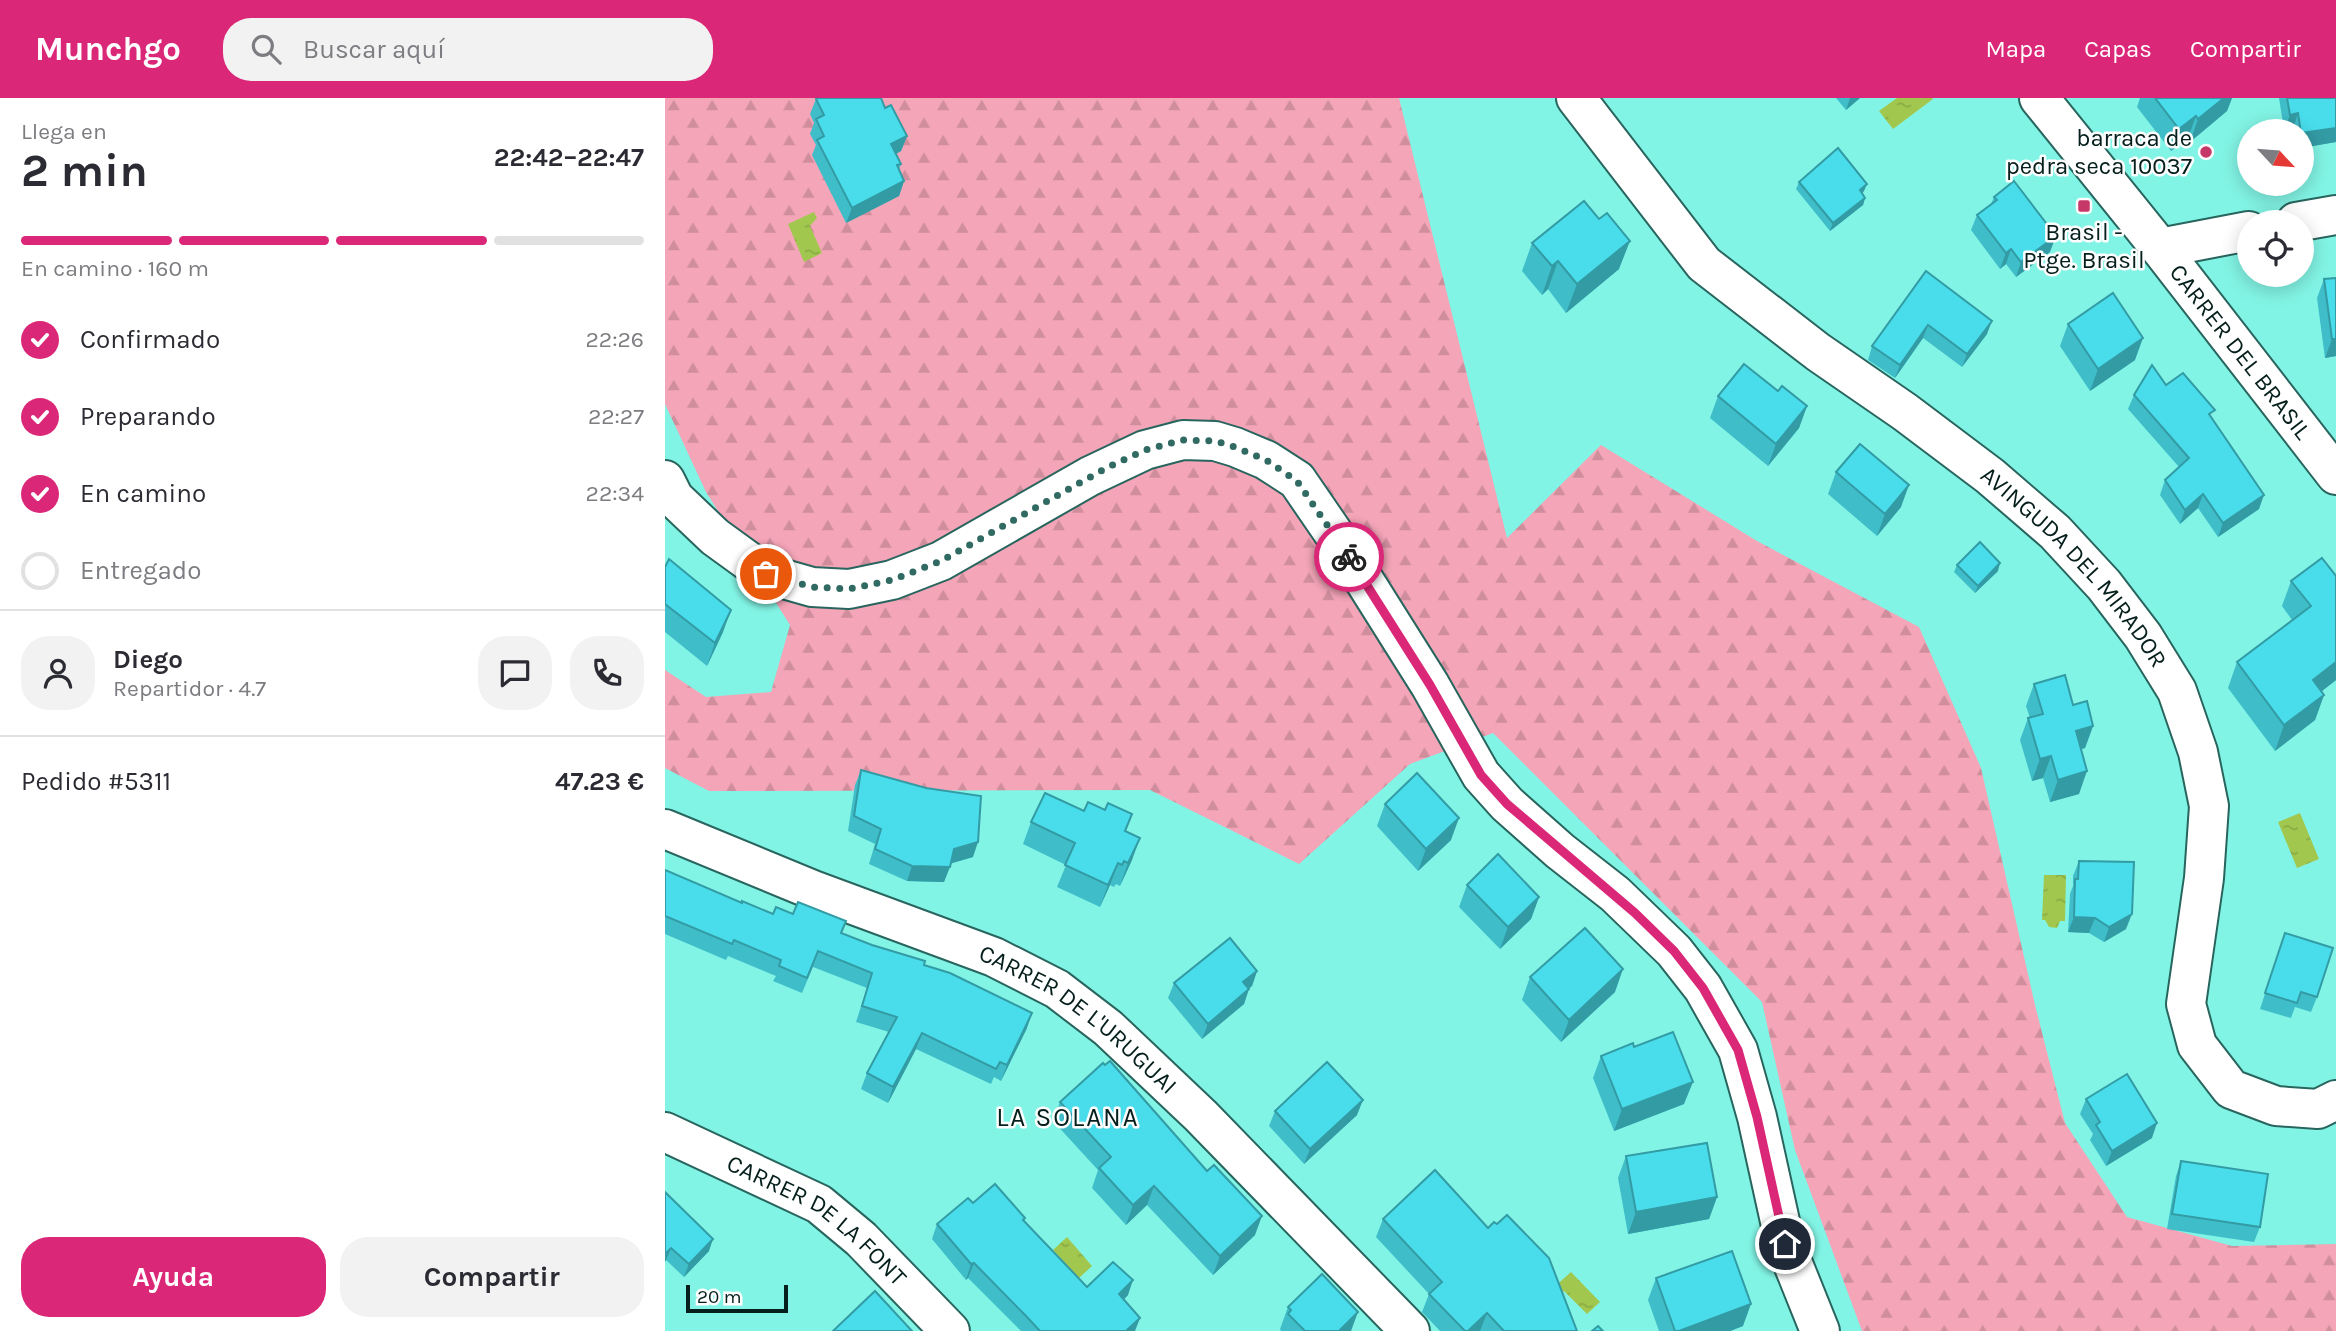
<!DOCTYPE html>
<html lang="es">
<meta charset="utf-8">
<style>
body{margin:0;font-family:Karla,sans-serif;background:#f2f2f3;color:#2b2b33;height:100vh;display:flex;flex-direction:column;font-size:26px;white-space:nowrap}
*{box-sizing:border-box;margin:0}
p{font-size:23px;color:#7c7c81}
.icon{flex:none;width:38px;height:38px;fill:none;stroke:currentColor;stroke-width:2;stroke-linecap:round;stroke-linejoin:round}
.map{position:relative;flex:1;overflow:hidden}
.details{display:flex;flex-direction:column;background:#fff;width:665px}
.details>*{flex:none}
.needle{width:46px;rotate:116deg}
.controls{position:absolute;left:1572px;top:21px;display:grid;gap:14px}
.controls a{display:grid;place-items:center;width:77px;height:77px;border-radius:50%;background:#fff;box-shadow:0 4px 18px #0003;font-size:35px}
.scale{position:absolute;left:21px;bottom:18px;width:102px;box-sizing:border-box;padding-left:7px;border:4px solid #051f1c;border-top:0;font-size:19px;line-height:24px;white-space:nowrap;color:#051f1c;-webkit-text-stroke:5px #fdfdfd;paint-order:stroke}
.pin{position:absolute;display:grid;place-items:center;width:60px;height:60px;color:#fff;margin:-30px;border:4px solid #fff;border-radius:50%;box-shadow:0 2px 7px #0007}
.courier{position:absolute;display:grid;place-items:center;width:70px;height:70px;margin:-35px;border:5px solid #db2777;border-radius:50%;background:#fff;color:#222;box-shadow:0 2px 9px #0007}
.headline em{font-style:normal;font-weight:700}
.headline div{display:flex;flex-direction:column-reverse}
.headline{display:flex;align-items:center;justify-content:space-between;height:119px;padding:0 21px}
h1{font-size:46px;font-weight:700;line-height:52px}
.bar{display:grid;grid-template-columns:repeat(4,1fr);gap:10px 7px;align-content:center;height:84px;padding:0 21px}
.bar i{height:9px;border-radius:5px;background:#e1e1e2}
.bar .active{background:#db2777}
.bar p{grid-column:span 4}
.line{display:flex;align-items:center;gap:18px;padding:0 21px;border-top:2px solid #e1e1e2}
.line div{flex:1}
.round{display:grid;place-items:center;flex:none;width:74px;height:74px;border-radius:28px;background:#f2f2f3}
ol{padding:0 21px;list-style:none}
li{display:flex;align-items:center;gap:21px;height:77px}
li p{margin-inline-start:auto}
li .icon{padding:7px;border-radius:50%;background:#db2777;color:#fff;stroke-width:4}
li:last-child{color:#7c7c81}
li i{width:38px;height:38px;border:4px solid #e1e1e2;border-radius:50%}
.primary-button{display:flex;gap:14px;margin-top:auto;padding:14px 21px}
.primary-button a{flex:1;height:80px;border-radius:28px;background:#db2777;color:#fff;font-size:28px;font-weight:700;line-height:80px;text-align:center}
.primary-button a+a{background:#f2f2f3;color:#2b2b33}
header{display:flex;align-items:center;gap:42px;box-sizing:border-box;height:98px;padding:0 35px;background:#db2777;color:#fff}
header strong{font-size:33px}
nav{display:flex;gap:38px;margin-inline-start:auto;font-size:24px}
.search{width:490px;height:63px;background:#f2f2f3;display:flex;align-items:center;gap:18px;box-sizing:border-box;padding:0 24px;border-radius:28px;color:#7c7c81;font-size:26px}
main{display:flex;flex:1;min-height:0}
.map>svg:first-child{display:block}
</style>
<header>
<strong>Munchgo</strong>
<div class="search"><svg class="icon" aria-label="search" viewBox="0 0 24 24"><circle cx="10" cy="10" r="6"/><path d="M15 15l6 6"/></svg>Buscar aquí</div>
<nav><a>Mapa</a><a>Capas</a><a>Compartir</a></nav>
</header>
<main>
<section class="details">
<div class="headline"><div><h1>2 min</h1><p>Llega en</p></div><em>22:42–22:47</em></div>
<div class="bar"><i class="active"></i><i class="active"></i><i class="active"></i><i></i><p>En camino · 160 m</p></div>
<ol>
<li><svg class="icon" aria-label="check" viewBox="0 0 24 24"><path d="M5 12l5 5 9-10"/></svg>Confirmado<p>22:26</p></li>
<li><svg class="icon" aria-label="check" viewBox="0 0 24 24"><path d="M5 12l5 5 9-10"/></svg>Preparando<p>22:27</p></li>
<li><svg class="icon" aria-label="check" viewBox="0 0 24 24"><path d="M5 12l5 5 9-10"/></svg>En camino<p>22:34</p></li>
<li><i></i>Entregado</li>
</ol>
<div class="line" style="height:126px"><a class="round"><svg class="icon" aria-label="person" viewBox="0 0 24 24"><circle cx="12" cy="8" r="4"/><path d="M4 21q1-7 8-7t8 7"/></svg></a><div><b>Diego</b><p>Repartidor · 4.7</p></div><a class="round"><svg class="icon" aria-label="chat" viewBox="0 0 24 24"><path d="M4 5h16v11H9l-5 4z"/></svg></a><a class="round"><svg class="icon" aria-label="phone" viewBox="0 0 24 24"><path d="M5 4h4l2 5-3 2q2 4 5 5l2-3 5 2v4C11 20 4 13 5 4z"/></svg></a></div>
<div class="line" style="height:91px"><div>Pedido #5311</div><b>47.23 €</b></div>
<div class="primary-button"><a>Ayuda</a><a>Compartir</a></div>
</section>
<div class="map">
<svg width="1671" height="1233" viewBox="0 0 1671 1233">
<defs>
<pattern id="forest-firs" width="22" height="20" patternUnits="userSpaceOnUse" patternTransform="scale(1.75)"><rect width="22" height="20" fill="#f4a5b7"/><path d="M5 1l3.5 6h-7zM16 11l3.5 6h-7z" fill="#d08e9d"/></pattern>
<pattern id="water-ripples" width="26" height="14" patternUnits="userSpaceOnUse" patternTransform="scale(1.75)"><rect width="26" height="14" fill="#a2c74e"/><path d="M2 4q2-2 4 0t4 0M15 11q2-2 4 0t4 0" fill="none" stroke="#8aaa44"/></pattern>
</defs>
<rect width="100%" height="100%" fill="#82f4e5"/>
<polygon fill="url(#forest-firs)" points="0,0 734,0 842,440 936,347 1092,443 1254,529 1316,670 1370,907 1400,1025 1462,1119 1567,1148 1671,1146 1671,1233 1197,1233 1130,1052 1097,904 828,635 745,666 634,766 485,692 44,693 0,670 0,572 41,599 106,594 125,527 41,394 0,306"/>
<g fill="url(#water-ripples)">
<polygon points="1232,0 1267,0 1268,1 1228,31 1214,13"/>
<polygon points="149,114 152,120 145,128 157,155 139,164 123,126"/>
<polygon points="1635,715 1654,761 1632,770 1613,724"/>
<polygon points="1379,777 1401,777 1400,823 1395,823 1392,830 1384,829 1380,822 1377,822"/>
<polygon points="402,1139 427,1168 414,1180 388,1152"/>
<polygon points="906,1174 935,1204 922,1216 899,1193 894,1197 887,1191"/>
</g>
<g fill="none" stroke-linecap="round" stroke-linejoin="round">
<g stroke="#28655e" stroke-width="42">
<g id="minor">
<path id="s1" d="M911 0 1039 166 1153 254 1240 314 1325 378 1390 434 1439 487 1478 538 1512 593 1533 654 1544 708 1539 780 1521 906 1532 947 1566 991 1611 1008 1653 1011 1671 1002"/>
<path id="s2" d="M1374 0 1495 150 1671 377"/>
<polyline points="1631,124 1671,117"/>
<polyline points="1495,150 1584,133"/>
<polyline points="0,382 9,400 50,439 101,476 147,489 184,491 227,482 276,463 425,378 480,352 518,342 550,343 570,349 601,362 632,382 682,455 765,587 816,677 842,706 895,753 950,796 1009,853 1038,890 1073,952 1092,1019 1120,1146 1155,1233"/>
<path id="s3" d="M0 731 148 792 329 859 392 891 443 930 536 1018 745 1233"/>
<path id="s4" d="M0 1034 154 1106 196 1141 285 1233"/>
</g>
</g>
<use href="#minor" stroke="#fff" stroke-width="38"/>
</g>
<g fill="#3fbeca">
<polygon points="1171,0 1195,0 1181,12"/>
<polygon points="1475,0 1567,0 1562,13 1525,44 1523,40 1506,53 1472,9"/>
<polygon points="1614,0 1671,0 1671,44 1636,50 1636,33 1628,33 1628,31 1619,32"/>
<polygon points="151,1 220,10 242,38 236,53 231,56 236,66 234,71 239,83 234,98 181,125 147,57 151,47 145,36 149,25 145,16"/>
<polygon points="1134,84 1199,93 1197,95 1200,100 1198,107 1165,133 1131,91"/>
<polygon points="1329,99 1385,154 1351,179 1341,166 1335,171 1306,132 1312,117 1326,106"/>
<polygon points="867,145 954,171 901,215 883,191 877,197 857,173"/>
<polygon points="1261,173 1322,236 1297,269 1258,240 1230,280 1203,262 1207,248"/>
<polygon points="1671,180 1671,258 1660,260 1652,200 1659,181"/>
<polygon points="1403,226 1470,262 1425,293 1395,248"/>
<polygon points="1501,287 1547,320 1594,411 1553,439 1533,410 1515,426 1495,397 1500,382 1514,369 1463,311 1469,297"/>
<polygon points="1113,293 1142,308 1134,330 1103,368 1045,320 1053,298"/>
<polygon points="1171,374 1236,409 1212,438 1163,396"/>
<polygon points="1292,467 1333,473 1310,495 1289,474"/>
<polygon points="0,469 58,534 42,568 0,534"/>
<polygon points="1671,478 1671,582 1657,593 1659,597 1650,622 1610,653 1563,590 1572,564 1627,522 1617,508 1626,483"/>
<polygon points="1369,586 1408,607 1428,628 1420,650 1416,651 1414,696 1385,704 1378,680 1367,683 1355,642 1363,620 1365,620 1361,608"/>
<polygon points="196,672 308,759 285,766 279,784 242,783 204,766 210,746 183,733 190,687"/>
<polygon points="720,706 786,742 753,773 712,728"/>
<polygon points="366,724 461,733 467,762 455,788 451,786 449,789 445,787 435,809 392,789 401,767 358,746"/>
<polygon points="1414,763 1461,831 1439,844 1424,835 1403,834 1405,796 1408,788 1408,778"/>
<polygon points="0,772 76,805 108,816 128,816 181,823 176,835 259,867 362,930 336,983 329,979 326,986 251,951 223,1005 196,991 202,975 224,934 191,924 202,890 148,869 137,895 108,883 111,878 63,858 61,862 0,836"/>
<polygon points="802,787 874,799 866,821 835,851 794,809"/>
<polygon points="1620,835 1652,899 1646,914 1630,909 1626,920 1595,911"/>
<polygon points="592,873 587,888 584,890 579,906 537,941 503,900 509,885"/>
<polygon points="865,879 950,894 896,944 857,902"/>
<polygon points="969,949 1019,1006 949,1033 928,980 936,958"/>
<polygon points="1421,1001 1487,1040 1441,1068 1425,1042 1428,1036 1415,1016"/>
<polygon points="395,1004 590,1137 548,1177 482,1107 461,1127 427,1090 433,1072 388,1023"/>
<polygon points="610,1013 692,1017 639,1066 604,1028"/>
<polygon points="961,1058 1052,1099 1044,1121 963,1136 953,1080"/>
<polygon points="1516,1063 1595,1129 1589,1144 1502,1131 1511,1078"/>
<polygon points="0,1094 44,1153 19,1179 1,1162 0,1164"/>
<polygon points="308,1105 360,1120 359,1123 422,1189 463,1197 459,1201 470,1233 356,1233 303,1180 301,1182 267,1141 272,1126"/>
<polygon points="718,1121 912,1233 775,1233 757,1214 764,1196 711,1139"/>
<polygon points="991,1180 1078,1228 1065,1233 994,1233 983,1202"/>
<polygon points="623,1209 686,1233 616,1233 615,1231"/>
</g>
<g fill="#339ba4">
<polygon points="1185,0 1195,0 1181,12"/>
<polygon points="1559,0 1567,0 1562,13 1525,44 1533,21"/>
<polygon points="1633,15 1628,31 1619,32 1625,17"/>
<polygon points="1531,18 1523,40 1506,53 1514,31"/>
<polygon points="1671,30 1671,44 1636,50 1636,35"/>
<polygon points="242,38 236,53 221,61 226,46"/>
<polygon points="239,83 234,98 181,125 187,110"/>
<polygon points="1202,86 1199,93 1192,100 1195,92"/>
<polygon points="1200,100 1198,107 1165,133 1168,125"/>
<polygon points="1391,138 1385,154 1351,179 1356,164"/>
<polygon points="965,143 954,171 901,215 912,186"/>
<polygon points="1346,151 1341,166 1335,171 1341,155"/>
<polygon points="893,163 883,191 877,197 887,168"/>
<polygon points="1327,223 1322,236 1297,269 1302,256"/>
<polygon points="1263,227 1258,240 1230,280 1235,267"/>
<polygon points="1478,240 1470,262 1425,293 1433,271"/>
<polygon points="1667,241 1671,241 1671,258 1660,260"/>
<polygon points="1142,308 1134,330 1103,368 1111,346"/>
<polygon points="1244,387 1236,409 1212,438 1220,416"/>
<polygon points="1538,396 1533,410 1515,426 1520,412"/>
<polygon points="1599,397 1594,411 1553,439 1558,425"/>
<polygon points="1335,465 1333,473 1310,495 1313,488"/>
<polygon points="66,512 58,534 42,568 50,545"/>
<polygon points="1671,564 1671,582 1639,607 1648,582"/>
<polygon points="1659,597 1650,622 1610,653 1619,627"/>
<polygon points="1428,628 1420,650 1403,655 1411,633"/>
<polygon points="1386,658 1378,680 1367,683 1375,661"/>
<polygon points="1422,673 1414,696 1385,704 1393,682"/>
<polygon points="794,720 786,742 753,773 761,751"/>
<polygon points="475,740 467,762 455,788 463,765"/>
<polygon points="313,744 308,759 283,766 289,751"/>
<polygon points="453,765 445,787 435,809 443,787"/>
<polygon points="247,768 285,769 279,784 242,783"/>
<polygon points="874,799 866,821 835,851 843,829"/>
<polygon points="1467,816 1461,831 1439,844 1444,829"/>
<polygon points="1409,819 1430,820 1424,835 1403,834"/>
<polygon points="958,871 950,894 896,944 904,922"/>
<polygon points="592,873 587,888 573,899 578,884"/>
<polygon points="584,891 579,906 537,941 543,926"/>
<polygon points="367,915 362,930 336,983 342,967"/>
<polygon points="257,935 251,951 223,1005 228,989"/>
<polygon points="1028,984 1019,1006 949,1033 957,1011"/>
<polygon points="698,1002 692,1017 639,1066 645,1051"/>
<polygon points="1492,1025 1487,1040 1441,1068 1447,1053"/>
<polygon points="489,1088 482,1107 461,1127 468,1107"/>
<polygon points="1052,1099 1044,1121 963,1136 971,1114"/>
<polygon points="597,1118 590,1137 548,1177 555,1158"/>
<polygon points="48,1141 44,1153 19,1179 24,1166"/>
<polygon points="6,1150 1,1162 0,1164 0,1156"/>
<polygon points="309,1165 303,1180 301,1182 306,1166"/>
<polygon points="468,1182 463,1197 449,1212 454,1196"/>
<polygon points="1086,1206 1078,1228 1065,1233 1014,1233"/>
<polygon points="693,1214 686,1233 674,1233"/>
<polygon points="822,1215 815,1233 803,1233"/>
<polygon points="475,1220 470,1233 460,1233"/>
</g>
<g fill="#49ddeb" stroke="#339ba4" stroke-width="2">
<polygon points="153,0 216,0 220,10 226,7 242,38 226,46 236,66 232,67 239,83 187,110 152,42 159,38 151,21 159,17 151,1"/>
<polygon points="1490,0 1559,0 1533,21 1531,18 1514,31"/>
<polygon points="1622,0 1671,0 1671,30 1636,35 1633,15 1625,17"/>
<polygon points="1173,50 1202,86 1195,92 1200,100 1168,125 1134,84"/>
<polygon points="1349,83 1391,138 1356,164 1346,151 1341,155 1312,117 1332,102 1329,99"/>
<polygon points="919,103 934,121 942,115 965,143 912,186 893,163 887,168 867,145"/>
<polygon points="1261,173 1327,223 1302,256 1263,227 1235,267 1207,248"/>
<polygon points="1671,180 1671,241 1667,241 1659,181"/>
<polygon points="1448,195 1478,240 1433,271 1403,226"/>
<polygon points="1079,266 1113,293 1117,288 1142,308 1111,346 1053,298"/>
<polygon points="1487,267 1501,287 1518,275 1550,312 1544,316 1599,397 1558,425 1538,396 1520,412 1500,382 1524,360 1469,297"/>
<polygon points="1195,346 1244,387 1220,416 1171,374"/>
<polygon points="1315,444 1335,465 1313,488 1292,467"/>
<polygon points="1657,460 1671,478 1671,564 1648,582 1659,597 1619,627 1572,564 1646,508 1626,483"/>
<polygon points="4,461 66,512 50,545 0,506 0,469"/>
<polygon points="1400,577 1408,607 1422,603 1428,628 1411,633 1422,673 1393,682 1386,658 1375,661 1363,620 1378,616 1369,586"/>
<polygon points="196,672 261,690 316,698 313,744 289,751 285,769 247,768 210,751 216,731 189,718"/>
<polygon points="752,675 794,720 761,751 720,706"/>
<polygon points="380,695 419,713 423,704 440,712 443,705 467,716 460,733 475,740 463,765 459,763 457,767 453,765 443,787 400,767 410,745 366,724"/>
<polygon points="833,756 874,799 843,829 802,787"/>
<polygon points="1414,763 1469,764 1467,816 1444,829 1430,820 1409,819 1410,781 1413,781"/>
<polygon points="0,772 77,805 77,803 108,816 111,809 128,816 133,804 181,823 176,835 207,847 260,863 259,867 285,875 367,915 342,967 335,964 331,971 257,935 228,989 202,975 232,919 197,908 207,875 153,853 142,880 114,868 116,862 69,842 67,846 0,818"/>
<polygon points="920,830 958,871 904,922 865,879"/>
<polygon points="1620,835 1668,850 1652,899 1636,894 1632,905 1600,895"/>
<polygon points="565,840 592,873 578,884 584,891 543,926 509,885"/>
<polygon points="1008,934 1028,984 957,1011 936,958 968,945 969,949"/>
<polygon points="445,963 542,1073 549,1067 597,1118 555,1158 489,1088 468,1107 434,1070 446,1059 395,1004 438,965 440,967"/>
<polygon points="662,964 698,1002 645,1051 610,1013"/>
<polygon points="1462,976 1492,1025 1447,1053 1431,1027 1435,1024 1421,1001"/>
<polygon points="1042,1045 1052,1099 971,1114 961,1058"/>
<polygon points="1516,1063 1603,1076 1595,1129 1507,1116"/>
<polygon points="770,1072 823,1130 829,1124 832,1126 842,1117 884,1160 912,1233 839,1233 822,1215 803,1233 800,1233 764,1196 777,1184 718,1121"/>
<polygon points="330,1086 360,1120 358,1122 422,1189 448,1164 468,1182 454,1196 475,1220 461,1233 375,1233 361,1218 309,1165 306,1166 272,1126 303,1100 308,1105"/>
<polygon points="0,1094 48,1141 24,1166 6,1150 0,1156"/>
<polygon points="1067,1153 1086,1206 1014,1233 1010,1233 991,1180"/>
<polygon points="657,1176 693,1214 674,1233 640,1233 623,1216 626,1212 623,1209"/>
<polygon points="210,1193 247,1233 168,1233"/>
<polygon points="933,1228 938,1233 927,1233"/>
</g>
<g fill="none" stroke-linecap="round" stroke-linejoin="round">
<polyline stroke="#316a62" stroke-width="7" stroke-dasharray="0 12.6" points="101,476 147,489 184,491 227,482 276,463 443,369 480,352 518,342 550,343 570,349 601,362 632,383 684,459"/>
<polyline stroke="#db2777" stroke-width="9" points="684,459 765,587 816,677 842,706 970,815 1009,853 1038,890 1073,952 1092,1019 1120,1146"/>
</g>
<g fill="#c53868" stroke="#fdfdfd" stroke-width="2.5">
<circle cx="1541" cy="54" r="7"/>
<rect x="1412" y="101" width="14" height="14" rx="3.5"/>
</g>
<g text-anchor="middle" stroke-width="5" stroke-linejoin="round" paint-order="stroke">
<g font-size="24" fill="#051f1c" stroke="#fdfdfd" text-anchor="end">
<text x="1527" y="48">barraca de<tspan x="1527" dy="28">pedra seca 10037</tspan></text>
<text x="1419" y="142" text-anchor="middle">Brasil -<tspan x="1419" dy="28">Ptge. Brasil</tspan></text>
</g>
<g font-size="24" fill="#051f1c" stroke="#fdfdfd">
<text dy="8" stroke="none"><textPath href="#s2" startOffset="324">CARRER DEL BRASIL</textPath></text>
<text dy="8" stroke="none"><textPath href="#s1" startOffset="690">AVINGUDA DEL MIRADOR</textPath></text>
<text dy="8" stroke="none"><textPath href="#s3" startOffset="458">CARRER DE L'URUGUAI</textPath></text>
<text dy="8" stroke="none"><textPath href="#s4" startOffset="177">CARRER DE LA FONT</textPath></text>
</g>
<g font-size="26" letter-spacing="2" fill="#051f1c" stroke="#fdfdfd">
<text x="403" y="1028">LA SOLANA</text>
</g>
</g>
</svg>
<div class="controls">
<a><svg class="needle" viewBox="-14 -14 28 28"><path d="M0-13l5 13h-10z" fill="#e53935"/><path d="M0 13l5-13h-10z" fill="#7c7c81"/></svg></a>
<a><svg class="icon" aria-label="locate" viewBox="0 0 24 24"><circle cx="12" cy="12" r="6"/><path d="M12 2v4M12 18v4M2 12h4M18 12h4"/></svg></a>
</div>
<div class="scale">20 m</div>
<div class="pin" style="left:101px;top:476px;background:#ea580c"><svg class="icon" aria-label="bag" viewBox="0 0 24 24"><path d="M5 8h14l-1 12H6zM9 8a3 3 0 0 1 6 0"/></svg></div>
<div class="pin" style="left:1120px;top:1146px;background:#1f2937"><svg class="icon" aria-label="home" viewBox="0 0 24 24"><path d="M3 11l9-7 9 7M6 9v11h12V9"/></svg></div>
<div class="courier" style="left:684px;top:459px"><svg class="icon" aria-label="bike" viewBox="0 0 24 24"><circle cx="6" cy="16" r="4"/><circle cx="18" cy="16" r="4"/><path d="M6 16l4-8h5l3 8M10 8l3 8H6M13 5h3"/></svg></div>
</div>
</main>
